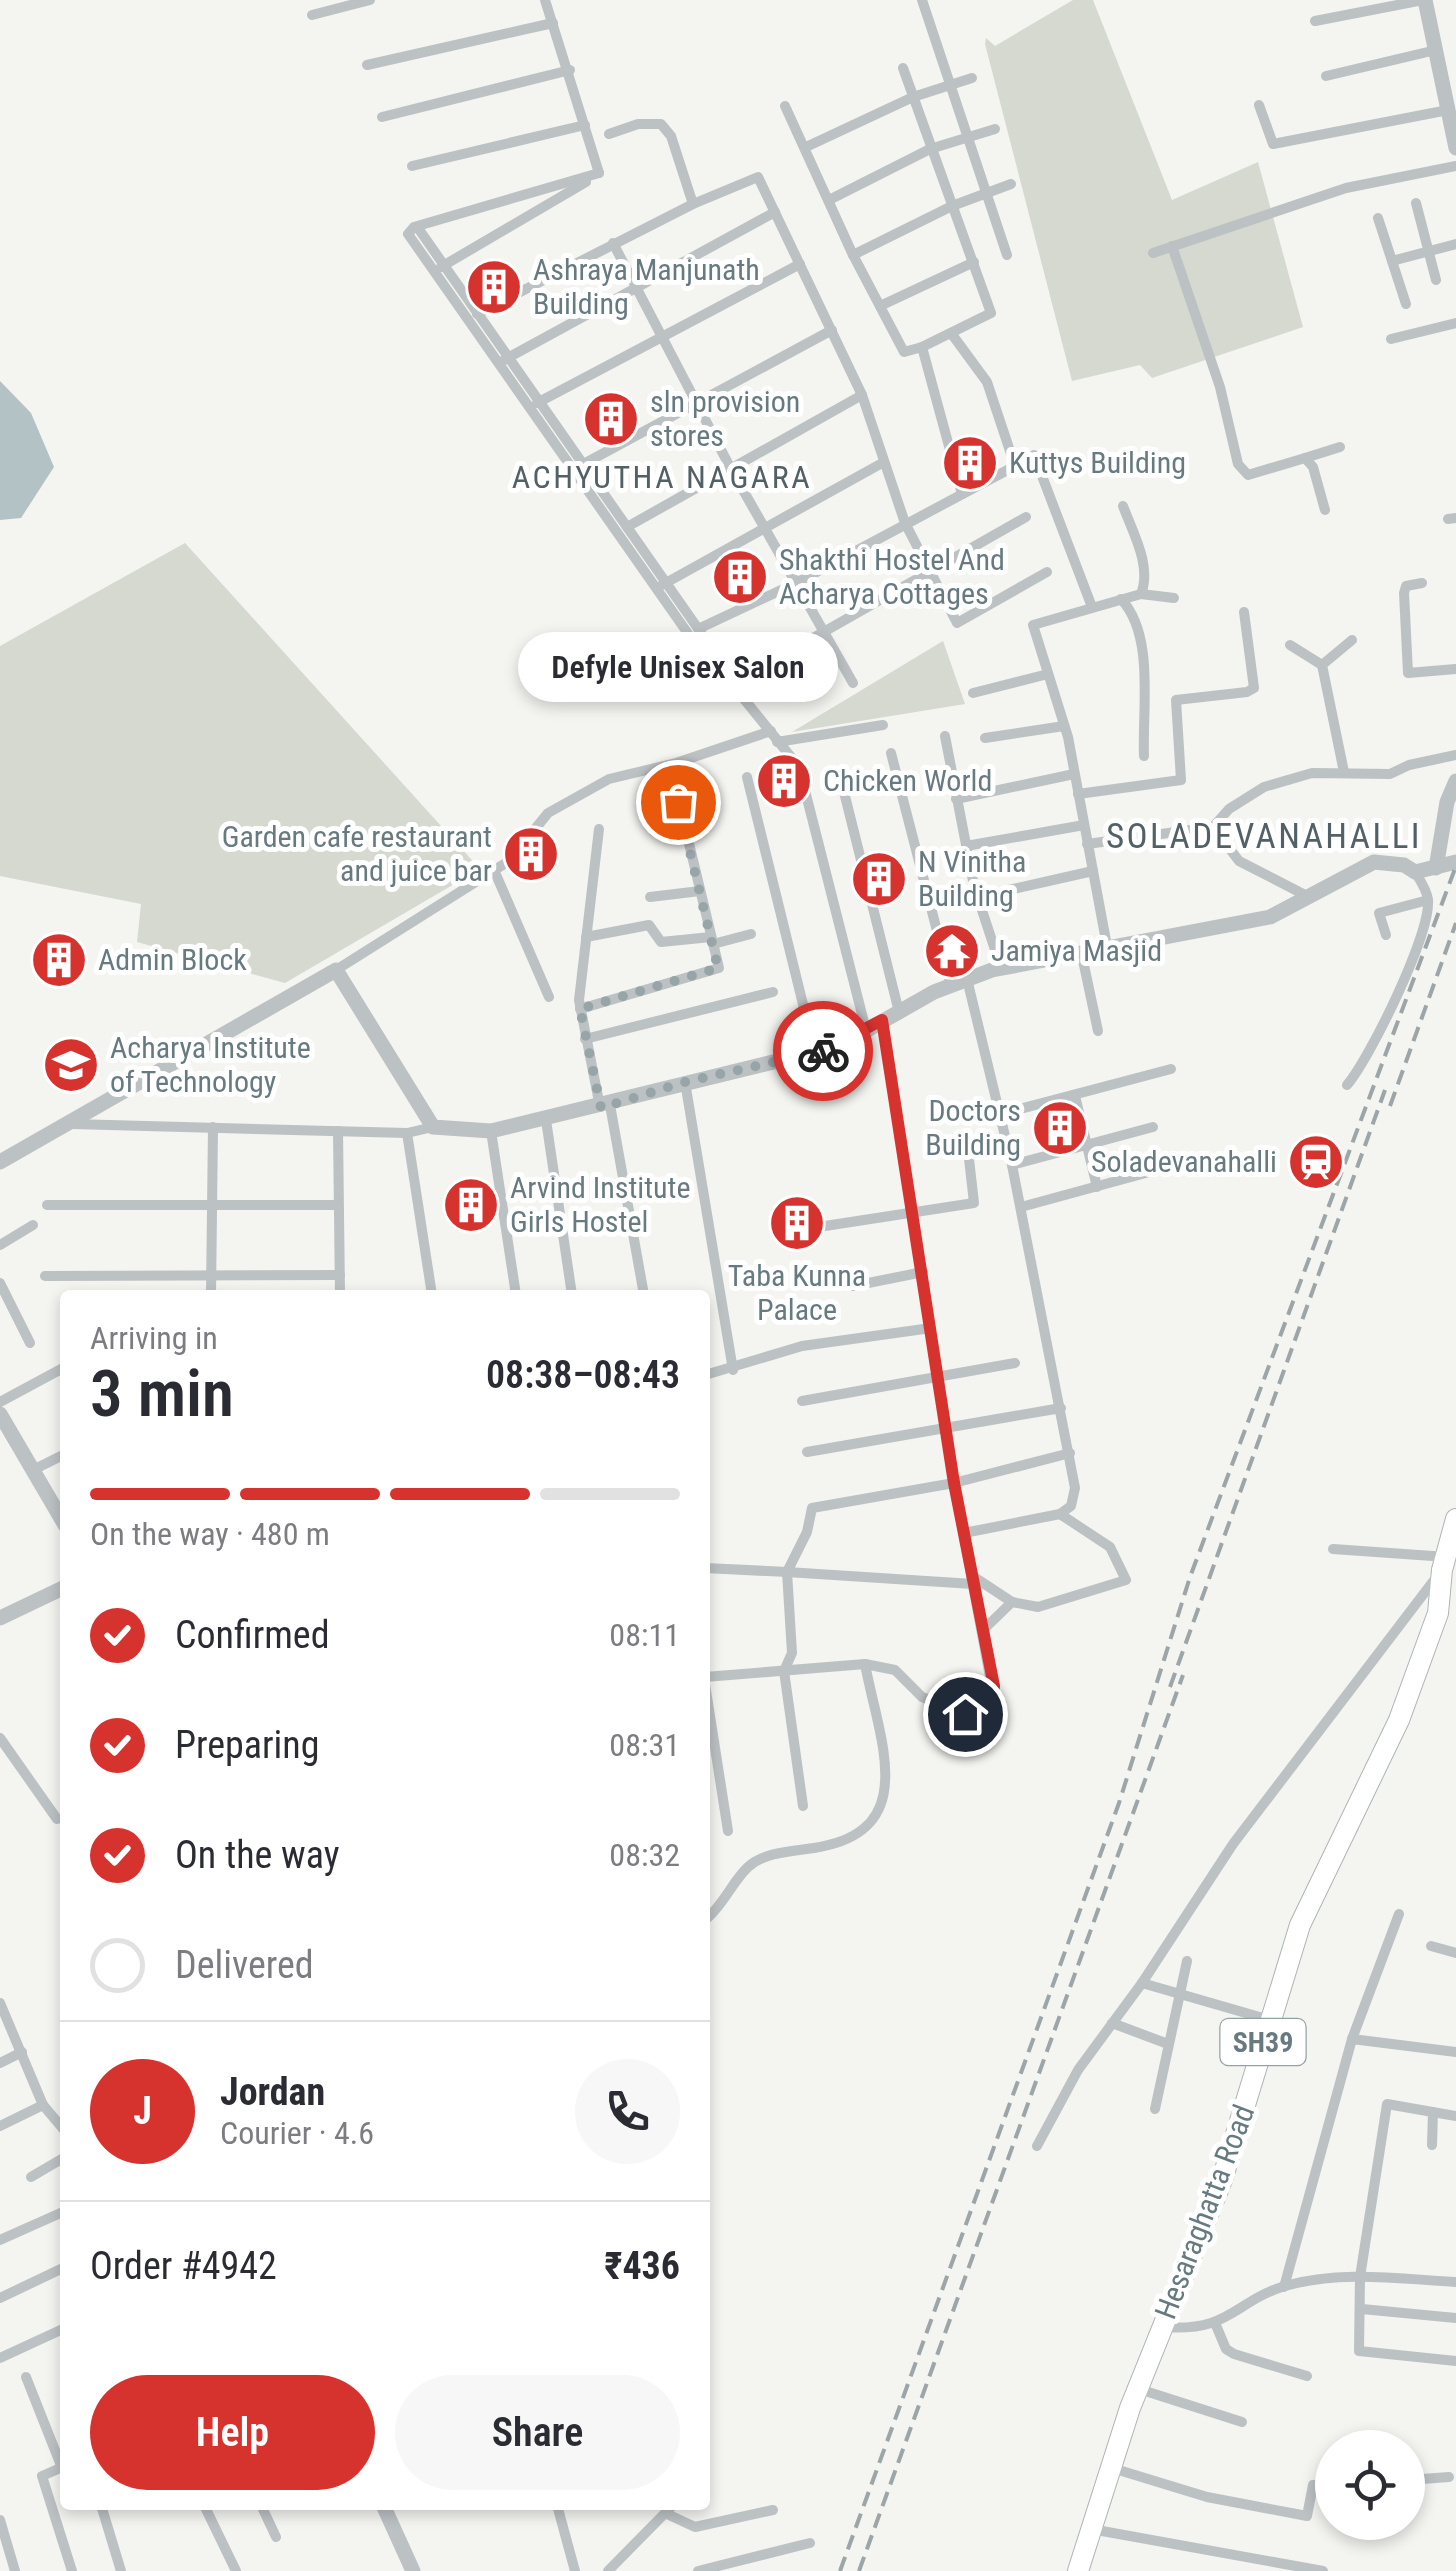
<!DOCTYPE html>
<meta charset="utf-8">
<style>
body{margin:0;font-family:"Roboto Condensed",sans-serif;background:#f7f7f7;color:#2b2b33;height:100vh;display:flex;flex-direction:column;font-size:38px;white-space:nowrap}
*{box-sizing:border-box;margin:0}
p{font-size:32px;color:#7c7c81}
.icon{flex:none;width:55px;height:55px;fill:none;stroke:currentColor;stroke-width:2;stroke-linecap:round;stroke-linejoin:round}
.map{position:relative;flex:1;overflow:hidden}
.side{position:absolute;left:60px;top:1290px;width:650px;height:1220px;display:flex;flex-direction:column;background:#fff;border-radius:10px;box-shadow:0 5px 15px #0003}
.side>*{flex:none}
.fabs{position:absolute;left:1315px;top:2430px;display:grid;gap:20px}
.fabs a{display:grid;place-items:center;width:110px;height:110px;border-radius:50%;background:#fff;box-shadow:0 5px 15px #0003;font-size:50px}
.pin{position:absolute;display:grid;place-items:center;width:85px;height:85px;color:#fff;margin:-42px;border:5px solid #fff;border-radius:50%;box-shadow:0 2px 10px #0007}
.courier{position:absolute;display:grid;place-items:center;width:100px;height:100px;margin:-50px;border:8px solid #d6332f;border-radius:50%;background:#fff;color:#222;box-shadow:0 2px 12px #0007}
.bubble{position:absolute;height:70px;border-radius:35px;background:#fff;box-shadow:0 5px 15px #0003;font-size:32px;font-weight:600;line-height:70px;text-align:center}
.overview em{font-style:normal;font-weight:600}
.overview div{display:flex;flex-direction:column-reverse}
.overview{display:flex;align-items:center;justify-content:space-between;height:170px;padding:0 30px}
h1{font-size:65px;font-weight:600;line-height:75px}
.bar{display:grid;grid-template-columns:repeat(4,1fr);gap:15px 10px;align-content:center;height:120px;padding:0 30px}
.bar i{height:12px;border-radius:8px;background:#e1e1e2}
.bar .active{background:#d6332f}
.bar p{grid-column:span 4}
.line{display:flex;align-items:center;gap:25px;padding:0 30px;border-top:2px solid #e1e1e2}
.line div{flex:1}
.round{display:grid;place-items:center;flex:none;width:105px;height:105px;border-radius:52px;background:#f7f7f7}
ol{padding:0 30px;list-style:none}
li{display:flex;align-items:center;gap:30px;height:110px}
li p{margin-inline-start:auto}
li .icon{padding:10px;border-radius:50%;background:#d6332f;color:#fff;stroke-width:4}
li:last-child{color:#7c7c81}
li i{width:55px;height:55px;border:5px solid #e1e1e2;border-radius:50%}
.primary-button{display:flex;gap:20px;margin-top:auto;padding:20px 30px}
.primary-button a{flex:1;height:115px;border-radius:60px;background:#d6332f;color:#fff;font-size:40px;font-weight:600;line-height:115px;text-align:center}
.primary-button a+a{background:#f7f7f7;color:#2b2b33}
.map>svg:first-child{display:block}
</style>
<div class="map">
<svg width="1456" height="2571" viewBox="0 0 1456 2571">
<rect width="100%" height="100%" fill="#f4f4f1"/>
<g fill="#d5d9d0">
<polygon points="1073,0 1093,0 1172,200 1258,162 1303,327 1152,378 1140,365 1072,381 985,44 986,38 995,46"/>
<polygon points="185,543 480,869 285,983 137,942 141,904 0,876 0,646"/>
<polygon points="943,641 965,704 792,732"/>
</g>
<polygon fill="#b3c2c4" points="0,381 31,413 54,467 21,518 0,520"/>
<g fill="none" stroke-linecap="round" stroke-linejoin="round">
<g stroke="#adb4b6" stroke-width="22">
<polyline id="primary" points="1078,2571 1130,2408 1222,2180 1300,1925 1399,1720 1438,1613 1442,1570 1456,1519"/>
</g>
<g stroke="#bcc1c3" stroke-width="10">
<polyline points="545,0 599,173"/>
<polyline points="922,0 1007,255"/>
<polyline points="312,15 370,0"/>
<polyline points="1315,21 1423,0"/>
<polyline points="367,65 553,23"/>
<polyline points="903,68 991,313 922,347"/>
<polyline points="1326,76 1436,50"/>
<polyline points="1259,105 1273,144 1448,110"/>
<polyline points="785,106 853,255 904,352 922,347 962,494"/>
<polyline points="382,117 570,70"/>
<polyline points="609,134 638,124 661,124 671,136 693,204"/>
<polyline points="806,147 913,97 972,78"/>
<polyline points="412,166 585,125"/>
<polyline points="599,173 414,227 408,234 710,665 727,678 799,767 866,1030"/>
<polyline points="829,200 930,149 995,129"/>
<polyline points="1416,203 1436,280"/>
<polyline points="1378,218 1406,304"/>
<polyline points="418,228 727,670 727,678"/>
<polyline points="613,243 731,469 853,683"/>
<polyline points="1172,246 1220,387 1238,464 1248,475 1305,458 1313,467 1325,510"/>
<polyline points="1153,253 1346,188 1456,166"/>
<polyline points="853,255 952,206 1011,184"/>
<polyline points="1392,261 1456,244"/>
<polyline points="441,267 586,182"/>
<polyline points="880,306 974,262"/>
<polyline points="477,314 693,204 758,177 862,395 905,523 957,623 1047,572"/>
<polyline points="951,333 987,382 1015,466 1034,455 1092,607"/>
<polyline points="1391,339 1456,323"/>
<polyline points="504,360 775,212"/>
<polyline points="537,403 800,264"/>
<polyline points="1305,458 1340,447"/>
<polyline points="578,467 832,330"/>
<path d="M1123 506C1133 533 1152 566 1141 594"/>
<polyline points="1448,519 1456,518"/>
<polyline points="627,527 862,395"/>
<polyline points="1422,583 1406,586 1404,593 1408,673 1456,669"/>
<polyline points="662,585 884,462"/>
<path d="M1121 599C1155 635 1142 709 1144 756"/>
<polyline points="698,629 796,583 1015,466"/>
<polyline points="1290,645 1322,665"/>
<polyline points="732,684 1026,517"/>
<polyline points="973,693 1048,674"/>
<polyline points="945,736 974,886 1001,968"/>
<polyline points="985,738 1064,726"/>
<polyline points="777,742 883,725"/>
<polyline points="891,753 951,985"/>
<polyline points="1344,772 1322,665 1352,640"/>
<polyline points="840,776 899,1012"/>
<polyline points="747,777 815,1053"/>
<polyline points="1078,794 1181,780 1176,700 1247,692 1254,688 1244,612"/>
<polyline points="956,799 1074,774"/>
<polyline points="1213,827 1239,861 1307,896"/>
<polyline points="599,829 579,1000 600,1107"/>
<polyline points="1087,844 1213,827 1229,809 1264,787 1312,773 1390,774 1409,765 1456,755"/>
<polyline points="966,846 1084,825"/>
<polyline points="494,870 549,997"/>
<polyline points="650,897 700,891"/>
<polyline points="978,897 1093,871"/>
<polyline points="1386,935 1379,913 1428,900"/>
<polyline points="586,937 649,925 661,942 711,937"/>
<polyline points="713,944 751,934"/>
<polyline points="1107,946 1068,737 1033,625 1141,594 1174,598"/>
<polyline points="1081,951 1098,1031"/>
<polyline points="336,970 509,861 548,813 609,779 676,763 771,731"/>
<polyline points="580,1009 719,968 679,802"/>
<polyline points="585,1039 773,992"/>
<polyline points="685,1082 733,1370"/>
<path d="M1347 1085C1370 1058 1431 934 1428 900 1427 890 1420 880 1415 872"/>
<polyline points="1075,1096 1097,1187"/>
<polyline points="610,1105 644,1295"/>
<polyline points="997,1115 1171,1069"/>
<polyline points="546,1120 572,1295"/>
<polyline points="72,1124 407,1133 433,1127"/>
<polyline points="338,1131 340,1295"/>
<polyline points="491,1131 516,1295"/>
<polyline points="407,1133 432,1295"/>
<polyline points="1012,1165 1153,1127"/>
<polyline points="47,1205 337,1205"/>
<polyline points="1021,1207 1153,1171"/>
<polyline points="812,1228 974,1203 968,1150"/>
<polyline points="0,1245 33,1225"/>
<polyline points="45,1276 340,1275"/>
<polyline points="0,1283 30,1343"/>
<polyline points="853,1286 923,1272"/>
<polyline points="211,1295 213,1127"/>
<polyline points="705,1375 802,1346 931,1328"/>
<polyline points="802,1401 1015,1363"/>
<polyline points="0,1402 65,1367"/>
<polyline points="807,1452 1061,1408"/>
<polyline points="33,1470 65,1454"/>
<polyline points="964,1533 1060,1514 1071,1506 1075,1488 1012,1165 967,979"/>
<polyline points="1333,1549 1447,1557"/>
<polyline points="705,1568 787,1572 807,1532 812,1508 954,1483 1070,1453"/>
<polyline points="971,1575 1012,1602"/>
<polyline points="982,1631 1012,1602 1038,1607 1126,1580 1110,1547 1060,1514"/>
<polyline points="865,1664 895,1670 922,1697 965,1714 976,1716 995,1704 954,1483 882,1020"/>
<path d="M705 1677 865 1664C879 1740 922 1832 814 1848 794 1851 764 1852 748 1867 732 1882 723 1906 705 1920"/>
<polyline points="705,1684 728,1831"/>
<polyline points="0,1738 57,1819"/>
<polyline points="803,1806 784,1671 792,1653 787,1572 973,1584"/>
<polyline points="1431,1946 1456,1953"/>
<polyline points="1142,1983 1270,2020"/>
<polyline points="0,2003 43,2105 65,2131"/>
<polyline points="1112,2023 1168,2044"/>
<polyline points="1352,2039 1456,2052"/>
<polyline points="0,2063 22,2052"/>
<polyline points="1155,2109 1187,1961"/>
<polyline points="1456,2116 1387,2104 1360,2277 1359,2351 1456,2361"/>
<polyline points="0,2126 43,2105"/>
<polyline points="1432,2145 1433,2112"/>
<polyline points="1037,2146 1078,2070 1142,1983 1233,1844 1438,1575"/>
<polyline points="31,2177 65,2157"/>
<polyline points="0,2240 65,2211"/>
<polyline points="1284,2287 1352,2039 1399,1914"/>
<polyline points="0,2298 65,2267"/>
<polyline points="1362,2309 1456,2318"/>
<polyline points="1215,2323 1226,2349 1234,2354 1307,2376"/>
<path d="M1163 2327C1231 2332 1233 2302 1285 2286 1341 2270 1400 2279 1456 2282"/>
<polyline points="0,2358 65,2328"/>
<polyline points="26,2377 62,2468"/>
<polyline points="1139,2389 1242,2422"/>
<polyline points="65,2466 42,2476 72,2571"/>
<polyline points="1112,2468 1207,2497 1307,2516 1313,2485 1332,2484"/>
<polyline points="1408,2480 1449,2477"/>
<polyline points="101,2505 121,2571"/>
<polyline points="204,2505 236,2571"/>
<polyline points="261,2505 276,2537"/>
<polyline points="557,2505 575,2571"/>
<polyline points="665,2513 695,2527 773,2510"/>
<polyline points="0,2520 15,2571"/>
<polyline points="1091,2529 1323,2571"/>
<polyline points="608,2571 673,2505"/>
<polyline points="698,2571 810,2543"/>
</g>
<g stroke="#bcc1c3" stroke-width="15">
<polyline points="1425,0 1456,148"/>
<polyline points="1436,868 1447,802 1456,781"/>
<polyline points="0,1162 336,970 433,1127 491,1131 839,1046 934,992 992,970 1270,917 1374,862 1404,865 1415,872 1456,862"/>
<polyline points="0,1414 65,1525"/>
<polyline points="0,1618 65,1587"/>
<polyline points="383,2505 413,2571"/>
</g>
<use href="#primary" stroke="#fff" stroke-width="20"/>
<g stroke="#9ca5a7" stroke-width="4" stroke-dasharray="15 8" stroke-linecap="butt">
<polyline points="1390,1106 1456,923"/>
<polyline points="1170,1687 1385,1090"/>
<polyline points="840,2571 1119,1803 1190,1577 1456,866"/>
<polyline points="859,2571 1183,1675"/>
</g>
</g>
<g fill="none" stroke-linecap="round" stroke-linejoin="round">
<polyline stroke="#98a5a8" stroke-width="10" stroke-dasharray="0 18" points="678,802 718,968 580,1009 601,1108 685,1082 823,1051"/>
<polyline stroke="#d6332f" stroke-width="12" points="823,1051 882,1020 954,1483 994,1686 992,1709 965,1714"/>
</g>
<defs>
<g id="building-disc" transform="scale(2.875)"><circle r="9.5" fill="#d6332f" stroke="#fff"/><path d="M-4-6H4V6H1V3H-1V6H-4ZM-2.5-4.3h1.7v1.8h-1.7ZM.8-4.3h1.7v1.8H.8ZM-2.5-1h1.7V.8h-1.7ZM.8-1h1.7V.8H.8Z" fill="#fff"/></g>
<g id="temple-disc" transform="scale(2.875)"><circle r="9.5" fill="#d6332f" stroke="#fff"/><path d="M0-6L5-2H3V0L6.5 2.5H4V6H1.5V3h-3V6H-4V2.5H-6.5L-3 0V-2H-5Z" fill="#fff"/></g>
<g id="university-disc" transform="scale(2.875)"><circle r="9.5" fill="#d6332f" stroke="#fff"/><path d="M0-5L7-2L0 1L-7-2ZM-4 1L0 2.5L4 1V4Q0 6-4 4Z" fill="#fff"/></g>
<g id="station-disc" transform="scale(2.875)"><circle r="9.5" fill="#d6332f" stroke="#fff"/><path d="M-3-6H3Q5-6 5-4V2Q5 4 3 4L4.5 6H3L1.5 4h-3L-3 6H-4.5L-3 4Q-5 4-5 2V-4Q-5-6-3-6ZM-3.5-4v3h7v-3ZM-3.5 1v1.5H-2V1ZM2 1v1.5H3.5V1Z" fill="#fff"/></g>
</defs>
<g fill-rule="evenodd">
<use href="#building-disc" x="494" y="287"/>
<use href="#building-disc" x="611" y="419"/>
<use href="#building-disc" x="970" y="463"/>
<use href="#building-disc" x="740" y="577"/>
<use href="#building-disc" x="784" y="781"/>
<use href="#building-disc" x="531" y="854"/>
<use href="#building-disc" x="879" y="879"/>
<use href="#temple-disc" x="952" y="951"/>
<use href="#building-disc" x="59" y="960"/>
<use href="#university-disc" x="71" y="1065"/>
<use href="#building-disc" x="1060" y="1128"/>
<use href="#station-disc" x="1316" y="1162"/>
<use href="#building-disc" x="471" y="1205"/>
<use href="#building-disc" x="797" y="1223"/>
</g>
<g text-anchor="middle" stroke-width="10" stroke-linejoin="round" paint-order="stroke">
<rect fill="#fff" stroke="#94a2a6" stroke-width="2.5" x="1220.5" y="2019" width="85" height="46" rx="8"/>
<g font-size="28" font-weight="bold" fill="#667a80">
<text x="1263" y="2052">SH39</text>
</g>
<g font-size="30" fill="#667a80" stroke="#fff" text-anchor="start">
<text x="533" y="280">Ashraya Manjunath<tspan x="533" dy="34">Building</tspan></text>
<text x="650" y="412">sln provision<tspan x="650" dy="34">stores</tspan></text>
<text x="1009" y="473">Kuttys Building</text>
<text x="779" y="570">Shakthi Hostel And<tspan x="779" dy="34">Acharya Cottages</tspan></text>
<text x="823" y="791">Chicken World</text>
<text x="492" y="847" text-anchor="end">Garden cafe restaurant<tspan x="492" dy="34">and juice bar</tspan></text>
<text x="918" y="872">N Vinitha<tspan x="918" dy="34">Building</tspan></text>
<text x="991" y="961">Jamiya Masjid</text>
<text x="98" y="970">Admin Block</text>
<text x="110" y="1058">Acharya Institute<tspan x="110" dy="34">of Technology</tspan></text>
<text x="1021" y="1121" text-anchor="end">Doctors<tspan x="1021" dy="34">Building</tspan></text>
<text x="1277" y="1172" text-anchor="end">Soladevanahalli</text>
<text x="510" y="1198">Arvind Institute<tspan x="510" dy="34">Girls Hostel</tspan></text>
<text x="797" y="1286" text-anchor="middle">Taba Kunna<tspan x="797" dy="34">Palace</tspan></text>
</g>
<g font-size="30" fill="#667a80" stroke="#fff">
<text transform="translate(1205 2212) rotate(-69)" y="10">Hesaraghatta Road</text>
</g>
<g font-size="32" letter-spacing="2.5" fill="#536166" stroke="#fff">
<text x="662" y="488">ACHYUTHA NAGARA</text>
</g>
<g font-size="35" letter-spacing="2.5" fill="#536166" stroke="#fff">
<text x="1264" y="848">SOLADEVANAHALLI</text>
</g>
</g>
</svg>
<div class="fabs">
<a><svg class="icon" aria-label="locate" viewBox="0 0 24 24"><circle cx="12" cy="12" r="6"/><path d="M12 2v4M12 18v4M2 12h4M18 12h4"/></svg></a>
</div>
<div class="pin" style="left:678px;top:802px;background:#ea580c"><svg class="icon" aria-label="bag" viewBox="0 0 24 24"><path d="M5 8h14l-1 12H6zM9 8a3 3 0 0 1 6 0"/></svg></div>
<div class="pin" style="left:965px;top:1714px;background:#1f2937"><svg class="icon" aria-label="home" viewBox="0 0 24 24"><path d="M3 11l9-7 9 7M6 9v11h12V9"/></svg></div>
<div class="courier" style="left:823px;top:1051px"><svg class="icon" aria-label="bike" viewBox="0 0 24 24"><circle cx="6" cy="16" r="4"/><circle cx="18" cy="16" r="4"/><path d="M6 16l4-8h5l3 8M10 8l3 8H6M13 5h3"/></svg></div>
<div class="bubble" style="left:518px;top:632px;width:320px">Defyle Unisex Salon</div>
<section class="side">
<div class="overview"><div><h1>3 min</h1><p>Arriving in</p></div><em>08:38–08:43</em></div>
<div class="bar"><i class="active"></i><i class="active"></i><i class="active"></i><i></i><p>On the way · 480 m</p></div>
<ol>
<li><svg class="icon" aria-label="check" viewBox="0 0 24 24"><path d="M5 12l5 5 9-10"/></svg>Confirmed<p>08:11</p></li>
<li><svg class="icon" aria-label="check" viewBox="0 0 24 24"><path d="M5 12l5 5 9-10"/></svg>Preparing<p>08:31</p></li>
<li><svg class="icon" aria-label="check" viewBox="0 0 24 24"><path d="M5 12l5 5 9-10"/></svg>On the way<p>08:32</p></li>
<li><i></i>Delivered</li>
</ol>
<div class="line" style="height:180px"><b class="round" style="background:#d6332f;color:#fff">J</b><div><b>Jordan</b><p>Courier · 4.6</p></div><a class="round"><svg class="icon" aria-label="phone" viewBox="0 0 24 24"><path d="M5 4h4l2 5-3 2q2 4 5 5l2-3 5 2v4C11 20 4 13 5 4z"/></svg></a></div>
<div class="line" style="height:130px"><div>Order #4942</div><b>₹436</b></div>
<div class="primary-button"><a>Help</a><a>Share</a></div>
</section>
</div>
